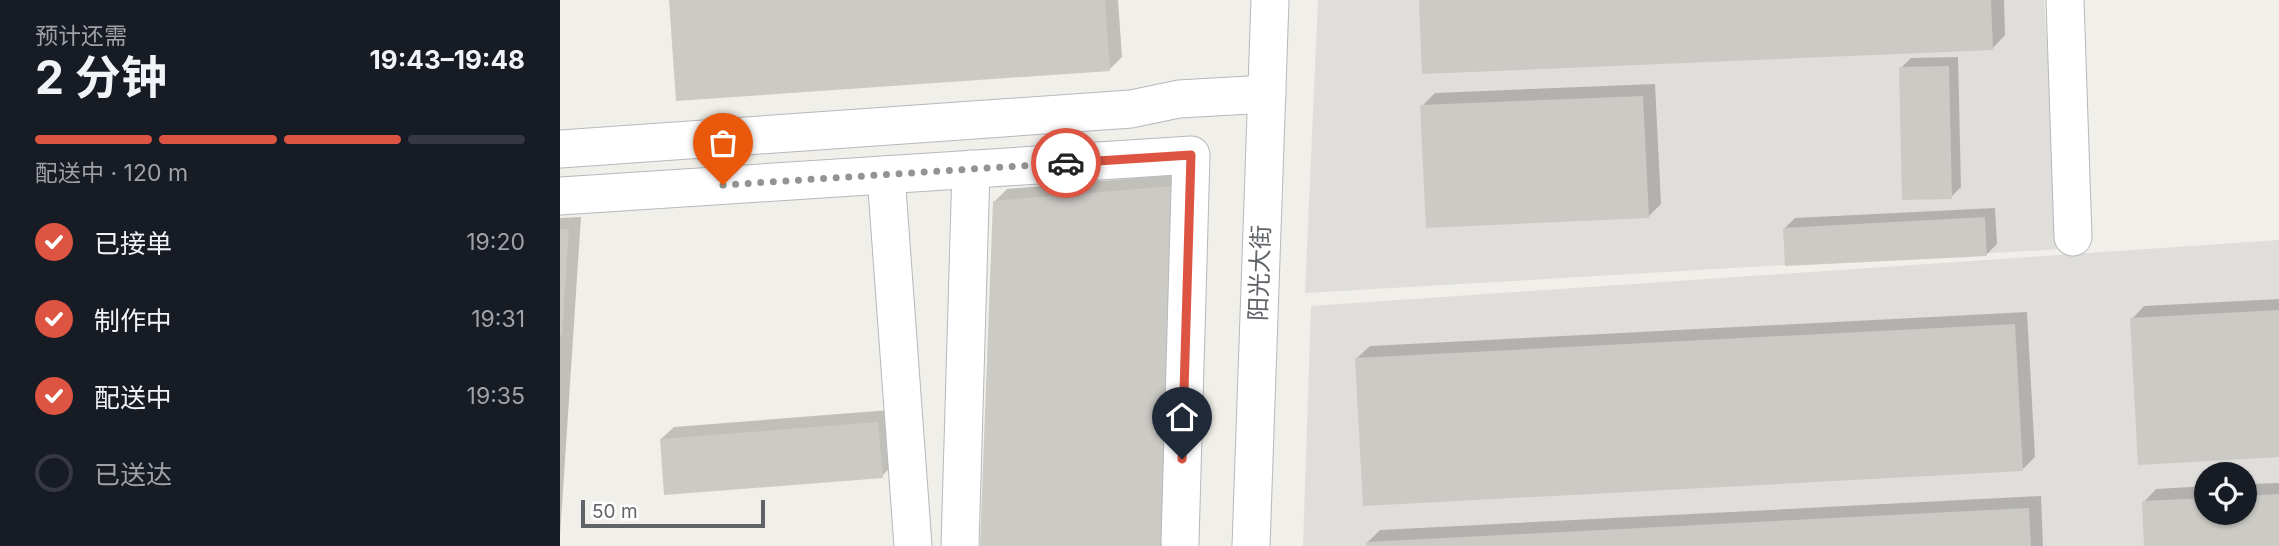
<!DOCTYPE html>
<html lang="zh">
<meta charset="utf-8">
<style>
body{margin:0;font-family:Inter,"Noto Sans SC",sans-serif;background:#242831;color:#f1f3f6;height:100vh;display:flex;flex-direction:column;font-size:26px;white-space:nowrap}
*{box-sizing:border-box;margin:0}
p{font-size:23px;color:#9ea1a6}
.icon{flex:none;width:38px;height:38px;fill:none;stroke:currentColor;stroke-width:2;stroke-linecap:round;stroke-linejoin:round}
.map{position:relative;flex:1;overflow:hidden}
.side{display:flex;flex-direction:column;background:#171b24;width:560px}
.side>*{flex:none}
.buttons{position:absolute;left:1634px;top:462px;display:grid;gap:14px}
.buttons a{display:grid;place-items:center;width:63px;height:63px;border-radius:50%;background:#171b24;box-shadow:0 2px 5px #0004;font-size:35px}
.scale{position:absolute;left:21px;bottom:18px;width:184px;box-sizing:border-box;padding-left:7px;border:4px solid #606367;border-top:0;font-size:19px;line-height:24px;white-space:nowrap;color:#606367;-webkit-text-stroke:5px #fff;paint-order:stroke}
.pin{position:absolute;display:grid;place-items:center;width:60px;height:60px;color:#fff;margin:-72px -30px;border-radius:50% 50% 50% 0;rotate:-45deg;box-shadow:0 0 7px #0007}
.pin .icon{rotate:45deg}
.courier{position:absolute;display:grid;place-items:center;width:70px;height:70px;margin:-35px;border:5px solid #dd5542;border-radius:50%;background:#fff;color:#222;box-shadow:0 2px 9px #0007}
.headline em{font-style:normal;font-weight:700}
.headline div{display:flex;flex-direction:column-reverse}
.headline{display:flex;align-items:center;justify-content:space-between;height:119px;padding:0 35px}
h1{font-size:46px;font-weight:700;line-height:52px}
.bar{display:grid;grid-template-columns:repeat(4,1fr);gap:10px 7px;align-content:center;height:84px;padding:0 35px}
.bar i{height:9px;border-radius:5px;background:#363941}
.bar .on{background:#dd5542}
.bar p{grid-column:span 4}
ol{padding:0 35px;list-style:none}
li{display:flex;align-items:center;gap:21px;height:77px}
li p{margin-inline-start:auto}
li .icon{padding:7px;border-radius:50%;background:#dd5542;color:#fff;stroke-width:4}
li:last-child{color:#9ea1a6}
li i{width:38px;height:38px;border:4px solid #363941;border-radius:50%}
main{display:flex;flex:1;min-height:0}
.map>svg:first-child{display:block}
</style>
<main>
<section class="side">
<div class="headline"><div><h1>2 分钟</h1><p>预计还需</p></div><em>19:43–19:48</em></div>
<div class="bar"><i class="on"></i><i class="on"></i><i class="on"></i><i></i><p>配送中 · 120 m</p></div>
<ol>
<li><svg class="icon" aria-label="check" viewBox="0 0 24 24"><path d="M5 12l5 5 9-10"/></svg>已接单<p>19:20</p></li>
<li><svg class="icon" aria-label="check" viewBox="0 0 24 24"><path d="M5 12l5 5 9-10"/></svg>制作中<p>19:31</p></li>
<li><svg class="icon" aria-label="check" viewBox="0 0 24 24"><path d="M5 12l5 5 9-10"/></svg>配送中<p>19:35</p></li>
<li><i></i>已送达</li>
</ol>
</section>
<div class="map">
<svg width="1719" height="546" viewBox="0 0 1719 546">
<rect width="100%" height="100%" fill="#f0efe9"/>
<g fill="#dfdedb" fill-rule="evenodd">
<polygon points="758,0 1484,0 1501,249 745,293"/>
<path d="M1719 240V546H743L751 306ZM1647 474H1685V513H1647Z"/>
</g>
<g fill="#0003">
<polygon points="110,0 558,0 562,57 549,70"/>
<polygon points="861,0 1444,0 1445,35 1433,48"/>
<polygon points="1398,57 1401,187 1391,197 1341,68 1351,58"/>
<polygon points="1095,84 1101,204 1088,217 862,106 875,93"/>
<polygon points="625,174 613,546 422,546 434,202 447,189"/>
<polygon points="1435,208 1437,244 1427,254 1225,228 1235,218"/>
<polygon points="21,217 0,536 0,218"/>
<polygon points="1719,299 1719,455 1572,319 1584,306"/>
<polygon points="1467,312 1475,457 1462,470 797,358 810,346"/>
<polygon points="330,410 335,463 322,476 101,439 114,427"/>
<polygon points="1719,483 1719,546 1586,546 1584,502 1596,489 1647,486 1647,513 1685,513 1685,484"/>
<polygon points="1481,496 1483,546 808,546 808,542 820,530"/>
</g>
<g fill="#cccac5">
<polygon points="109,0 545,0 550,71 116,101"/>
<polygon points="859,0 1431,0 1433,50 862,74"/>
<polygon points="1389,66 1392,199 1342,200 1339,67"/>
<polygon points="1083,96 1089,218 866,228 860,105"/>
<polygon points="613,186 601,546 420,546 433,201"/>
<polygon points="1425,217 1427,256 1225,266 1223,228"/>
<polygon points="0,229 9,229 2,335 0,335"/>
<polygon points="1719,310 1719,457 1578,465 1570,318"/>
<polygon points="1455,324 1463,471 803,506 795,358"/>
<polygon points="318,422 323,478 104,495 100,439"/>
<polygon points="1719,494 1719,546 1584,546 1582,501 1647,498 1647,513 1685,513 1685,496"/>
<polygon points="1469,508 1471,546 806,546 806,542"/>
</g>
<g fill="none" stroke-linecap="round" stroke-linejoin="round">
<g stroke="#b5b8bc" stroke-width="39">
<g id="minor">
<polyline points="1505,0 1513,237"/>
<polyline points="0,149 571,109 619,99 707,94"/>
<polyline points="326,175 353,546"/>
<polyline points="0,196 631,155 620,542"/>
<polyline points="400,546 411,169"/>
<polyline points="691,546 710,0"/>
</g>
</g>
<use href="#minor" stroke="#fff" stroke-width="37"/>
</g>
<g fill="none" stroke-linecap="round" stroke-linejoin="round">
<polyline stroke="#929494" stroke-width="7" stroke-dasharray="0 12.6" points="163,185 506,163"/>
<polyline stroke="#dd5542" stroke-width="9" points="506,163 631,155 622,459"/>
</g>
<g text-anchor="middle" stroke-width="5" stroke-linejoin="round" paint-order="stroke">
<g font-size="24" fill="#606367" stroke="#fff">
<text transform="translate(700 273) rotate(-88)" y="8">阳光大街</text>
</g>
</g>
</svg>
<div class="buttons">
<a><svg class="icon" aria-label="locate" viewBox="0 0 24 24"><circle cx="12" cy="12" r="6"/><path d="M12 2v4M12 18v4M2 12h4M18 12h4"/></svg></a>
</div>
<div class="scale">50 m</div>
<div class="pin" style="left:163px;top:185px;background:#ea580c"><svg class="icon" aria-label="bag" viewBox="0 0 24 24"><path d="M5 8h14l-1 12H6zM9 8a3 3 0 0 1 6 0"/></svg></div>
<div class="pin" style="left:622px;top:459px;background:#1f2937"><svg class="icon" aria-label="home" viewBox="0 0 24 24"><path d="M3 11l9-7 9 7M6 9v11h12V9"/></svg></div>
<div class="courier" style="left:506px;top:163px"><svg class="icon" aria-label="car" viewBox="0 0 24 24"><path d="M5 17H2v-5l4-1 3-4h7l3 4 3 1v5h-3M9 17h6M6 11h13"/><circle cx="7" cy="17" r="2"/><circle cx="17" cy="17" r="2"/></svg></div>
</div>
</main>
